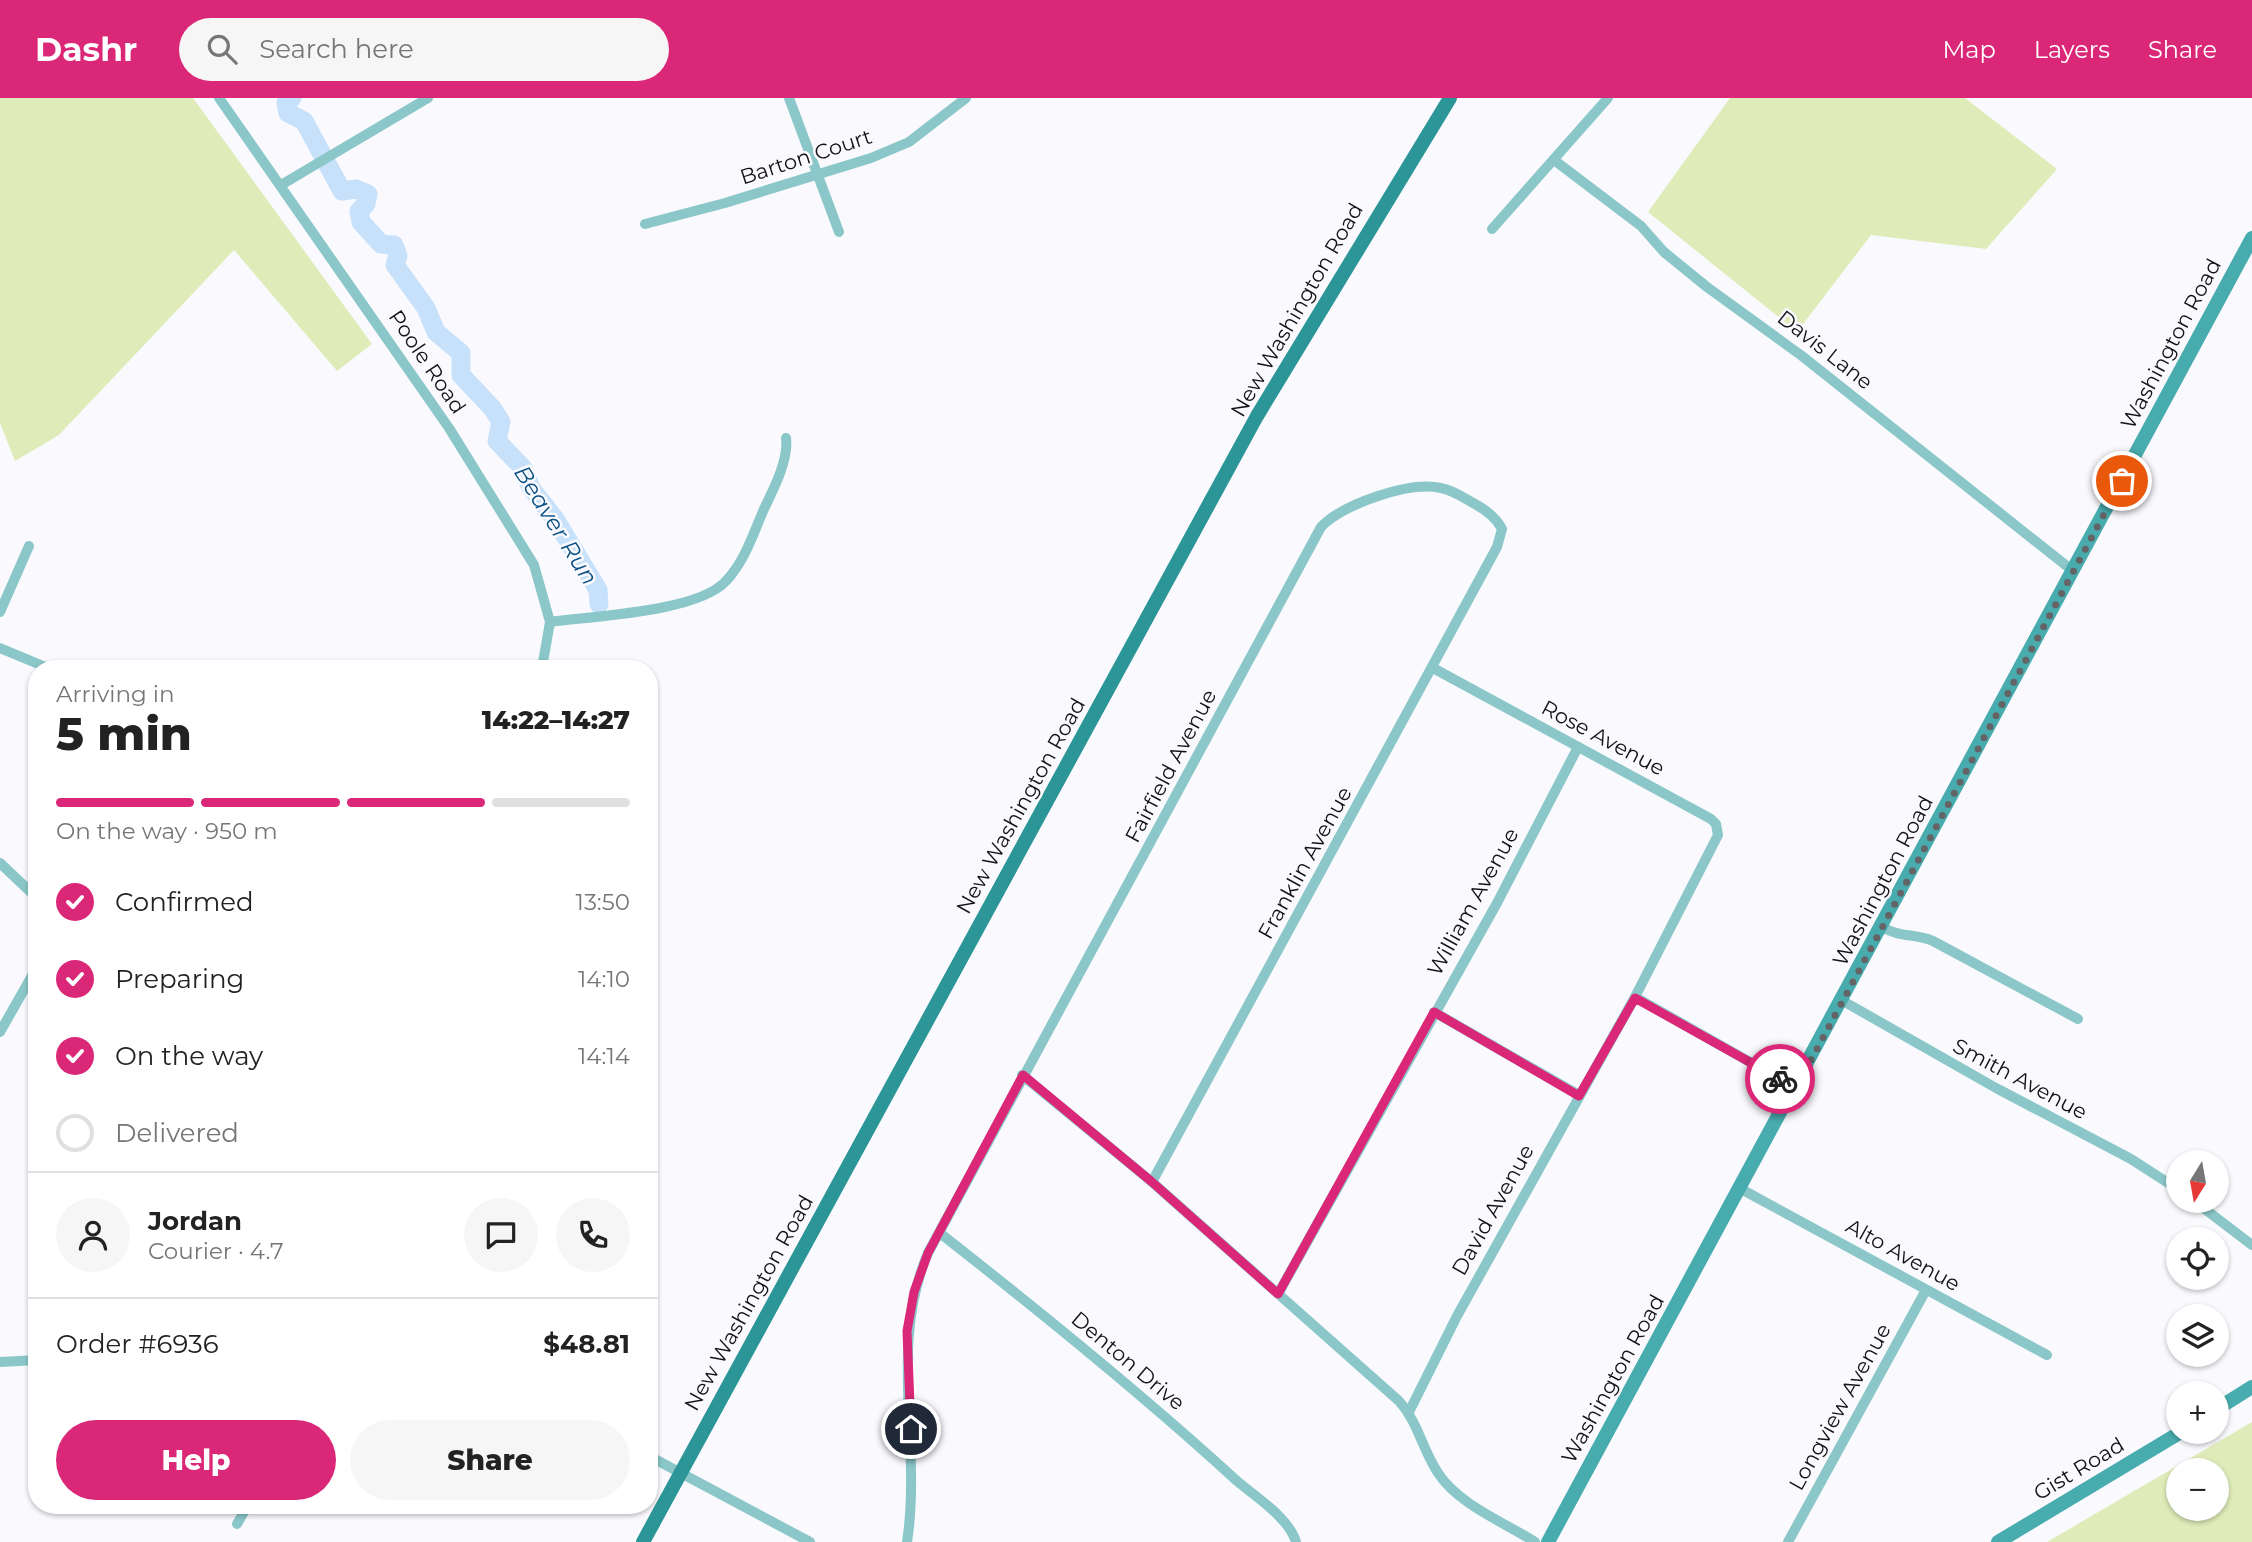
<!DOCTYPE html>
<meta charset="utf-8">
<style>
body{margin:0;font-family:Montserrat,sans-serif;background:#f6f6f6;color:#222;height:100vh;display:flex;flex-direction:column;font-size:26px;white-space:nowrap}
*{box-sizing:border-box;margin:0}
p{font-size:23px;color:#767676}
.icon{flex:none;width:38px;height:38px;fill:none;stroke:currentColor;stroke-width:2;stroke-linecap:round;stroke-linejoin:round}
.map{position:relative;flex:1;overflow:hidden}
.drawer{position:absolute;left:28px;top:562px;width:630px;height:854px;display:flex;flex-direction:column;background:#fff;border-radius:28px;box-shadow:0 2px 5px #0004}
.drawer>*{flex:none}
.needle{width:46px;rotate:191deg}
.tools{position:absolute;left:2166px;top:1052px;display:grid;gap:14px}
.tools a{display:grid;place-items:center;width:63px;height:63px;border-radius:50%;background:#fff;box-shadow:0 2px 5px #0004;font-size:35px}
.pin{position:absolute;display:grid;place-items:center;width:60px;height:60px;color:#fff;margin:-30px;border:4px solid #fff;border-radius:50%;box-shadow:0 2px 7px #0007}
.courier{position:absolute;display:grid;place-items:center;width:70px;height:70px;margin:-35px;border:5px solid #db2777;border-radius:50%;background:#fff;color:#222;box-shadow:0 2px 9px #0007}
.overview em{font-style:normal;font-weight:800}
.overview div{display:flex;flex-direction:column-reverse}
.overview{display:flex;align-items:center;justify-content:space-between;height:119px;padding:0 28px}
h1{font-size:46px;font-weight:800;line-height:52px}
.bar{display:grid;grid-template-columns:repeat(4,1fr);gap:10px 7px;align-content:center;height:84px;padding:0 28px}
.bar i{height:9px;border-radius:5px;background:#e0e0e0}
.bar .selected{background:#db2777}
.bar p{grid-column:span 4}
.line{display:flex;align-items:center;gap:18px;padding:0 28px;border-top:2px solid #e0e0e0}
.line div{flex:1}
.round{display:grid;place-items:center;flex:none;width:74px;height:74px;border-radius:37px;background:#f6f6f6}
ol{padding:0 28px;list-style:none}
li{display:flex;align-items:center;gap:21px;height:77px}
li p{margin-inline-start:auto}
li .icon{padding:7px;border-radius:50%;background:#db2777;color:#fff;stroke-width:4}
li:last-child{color:#767676}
li i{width:38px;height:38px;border:4px solid #e0e0e0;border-radius:50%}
.primary-button{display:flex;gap:14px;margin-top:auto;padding:14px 28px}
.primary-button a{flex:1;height:80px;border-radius:42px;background:#db2777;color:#fff;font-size:28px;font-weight:800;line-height:80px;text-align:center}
.primary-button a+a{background:#f6f6f6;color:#222}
header{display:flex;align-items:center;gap:42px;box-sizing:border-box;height:98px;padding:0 35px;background:#db2777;color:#fff}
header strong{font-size:33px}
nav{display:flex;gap:38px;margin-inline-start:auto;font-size:24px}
.search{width:490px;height:63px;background:#f6f6f6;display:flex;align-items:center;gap:18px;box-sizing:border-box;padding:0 24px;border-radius:38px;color:#767676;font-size:26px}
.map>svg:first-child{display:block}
</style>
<header>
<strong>Dashr</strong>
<div class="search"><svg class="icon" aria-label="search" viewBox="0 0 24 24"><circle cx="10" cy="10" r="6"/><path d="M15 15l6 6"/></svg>Search here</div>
<nav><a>Map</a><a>Layers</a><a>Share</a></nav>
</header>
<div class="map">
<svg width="2252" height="1444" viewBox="0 0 2252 1444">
<rect width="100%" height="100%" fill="#fafafe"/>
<g fill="#dfecb9" fill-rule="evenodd">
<polygon points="0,0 193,0 372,246 337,273 234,152 59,337 15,363 0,325"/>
<polygon points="1730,0 1965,0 2057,71 1986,151 1871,137 1797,234 1648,114"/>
<path d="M2252 1324V1444H2047ZM2179 1372H2217V1410H2179Z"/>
</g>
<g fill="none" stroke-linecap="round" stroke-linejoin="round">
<polyline stroke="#c7e1fb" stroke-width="19" points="292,0 286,5 288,15 304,23 342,93 356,91 368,96 366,106 359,113 361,124 381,146 394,147 398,158 395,167 426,210 436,234 461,255 461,277 493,311 501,324 497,343 523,370 531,390 555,421 598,492 599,506"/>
<g stroke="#8bc7c8" stroke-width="10">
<polyline points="219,0 449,330 534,467 550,524 542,570"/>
<polyline points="789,0 839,134"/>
<polyline points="1554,62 1641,128 1664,154 1707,189 1802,258 2073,473"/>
<polyline points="281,87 428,0"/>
<polyline points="645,126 725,105 871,60 909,44 966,0"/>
<polyline points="1492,131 1608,0"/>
<polyline points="0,514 29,448"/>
<path d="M550 524C593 518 698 514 726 483 745 463 753 436 764 411 773 392 789 362 786 340"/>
<polyline points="0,550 48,570"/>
<polyline points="0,765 37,800"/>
<path d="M1882 829C1901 840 1915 835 1933 843L2078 921"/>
<polyline points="1635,899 1796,990"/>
<polyline points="1843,903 1996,990 2131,1061 2179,1092"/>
<polyline points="1434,914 1579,997"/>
<polyline points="0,934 37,869"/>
<path d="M1022 977 1152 1084 1399 1303C1418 1324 1422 1351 1438 1375 1459 1407 1504 1424 1535 1444"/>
<polyline points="1741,1091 2047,1257"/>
<polyline points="2193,1102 2252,1147"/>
<path d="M941 1136C1042 1215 1142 1296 1237 1383 1256 1399 1289 1420 1296 1444"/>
<polyline points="1278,1196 1497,805 1578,649"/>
<polyline points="0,1264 37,1262"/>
<polyline points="1409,1314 1457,1218 1635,899 1718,737 1716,726 1711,721 1433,570"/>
<polyline points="649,1358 810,1444"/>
<polyline points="237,1426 248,1407"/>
<path d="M907 1444C922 1345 888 1248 928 1155L1321 429C1343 406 1409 383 1441 390 1453 392 1464 400 1475 406 1486 412 1496 419 1502 431L1497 449 1152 1084"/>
<polyline points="1788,1444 1926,1192"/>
</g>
<g stroke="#48acae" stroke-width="14">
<polyline points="2217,1311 2252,1289"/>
<polyline points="1548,1444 2252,140"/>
<polyline points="1998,1444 2181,1334"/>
</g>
<polyline stroke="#2b9597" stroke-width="14" points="643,1444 1257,318 1450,0"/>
</g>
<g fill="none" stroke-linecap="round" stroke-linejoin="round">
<polyline stroke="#646467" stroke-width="7" stroke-dasharray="0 12.6" points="1780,981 1796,990 2122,383"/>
<polyline stroke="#db2777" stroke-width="9" points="911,1331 907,1233 914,1194 928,1155 1023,977 1152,1084 1278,1196 1434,914 1579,998 1635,900 1780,981"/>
</g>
<g text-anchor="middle" stroke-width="5" stroke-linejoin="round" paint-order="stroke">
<g font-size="21" fill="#131316" stroke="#fafafe">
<text transform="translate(806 59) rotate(-18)" y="7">Barton Court</text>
<text transform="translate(1297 212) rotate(-60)" y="7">New Washington Road</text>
<text transform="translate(2171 246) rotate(-62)" y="7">Washington Road</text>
<text transform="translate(1825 252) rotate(38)" y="7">Davis Lane</text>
<text transform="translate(427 264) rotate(56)" y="7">Poole Road</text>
<text transform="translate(1603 640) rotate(28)" y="7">Rose Avenue</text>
<text transform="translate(1171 668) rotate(-62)" y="7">Fairfield Avenue</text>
<text transform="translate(1021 708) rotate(-61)" y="7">New Washington Road</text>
<text transform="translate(1305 765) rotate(-61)" y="7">Franklin Avenue</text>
<text transform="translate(1883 783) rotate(-62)" y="7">Washington Road</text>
<text transform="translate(1473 804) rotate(-61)" y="7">William Avenue</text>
<text transform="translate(2020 981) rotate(28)" y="7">Smith Avenue</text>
<text transform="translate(1493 1112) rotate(-61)" y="7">David Avenue</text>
<text transform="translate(1903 1157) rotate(29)" y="7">Alto Avenue</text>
<text transform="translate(749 1205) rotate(-61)" y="7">New Washington Road</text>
<text transform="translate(1128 1263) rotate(40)" y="7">Denton Drive</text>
<text transform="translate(1613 1281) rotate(-61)" y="7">Washington Road</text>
<text transform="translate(1840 1309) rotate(-61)" y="7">Longview Avenue</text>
<text transform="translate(2079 1371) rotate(-31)" y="7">Gist Road</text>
</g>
<g font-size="23" font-style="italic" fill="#0c5184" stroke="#fafafe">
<text transform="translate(556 427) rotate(58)" y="8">Beaver Run</text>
</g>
</g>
</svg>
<div class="tools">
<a><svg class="needle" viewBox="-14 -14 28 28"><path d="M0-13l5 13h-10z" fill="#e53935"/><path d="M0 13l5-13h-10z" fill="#767676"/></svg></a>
<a><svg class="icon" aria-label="locate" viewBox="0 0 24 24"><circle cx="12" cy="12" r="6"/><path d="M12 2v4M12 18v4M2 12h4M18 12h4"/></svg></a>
<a><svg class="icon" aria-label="layers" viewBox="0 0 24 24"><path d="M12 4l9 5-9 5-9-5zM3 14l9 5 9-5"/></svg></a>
<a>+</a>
<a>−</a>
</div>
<div class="pin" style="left:2122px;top:383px;background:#ea580c"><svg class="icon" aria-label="bag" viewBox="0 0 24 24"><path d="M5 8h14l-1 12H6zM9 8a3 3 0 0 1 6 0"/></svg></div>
<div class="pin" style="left:911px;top:1331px;background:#1f2937"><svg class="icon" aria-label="home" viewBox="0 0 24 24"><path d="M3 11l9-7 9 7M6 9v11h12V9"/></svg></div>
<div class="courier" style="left:1780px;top:981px"><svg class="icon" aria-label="bike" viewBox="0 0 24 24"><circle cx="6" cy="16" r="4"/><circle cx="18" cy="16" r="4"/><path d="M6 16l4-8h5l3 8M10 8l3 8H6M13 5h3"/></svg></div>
<section class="drawer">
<div class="overview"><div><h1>5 min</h1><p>Arriving in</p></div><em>14:22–14:27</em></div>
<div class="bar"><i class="selected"></i><i class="selected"></i><i class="selected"></i><i></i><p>On the way · 950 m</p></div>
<ol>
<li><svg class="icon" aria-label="check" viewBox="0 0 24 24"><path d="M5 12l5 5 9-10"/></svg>Confirmed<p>13:50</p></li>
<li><svg class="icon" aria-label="check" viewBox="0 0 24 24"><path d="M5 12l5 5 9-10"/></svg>Preparing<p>14:10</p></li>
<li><svg class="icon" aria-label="check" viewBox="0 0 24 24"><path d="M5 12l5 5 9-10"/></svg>On the way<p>14:14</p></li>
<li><i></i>Delivered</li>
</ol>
<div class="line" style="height:126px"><a class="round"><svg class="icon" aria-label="person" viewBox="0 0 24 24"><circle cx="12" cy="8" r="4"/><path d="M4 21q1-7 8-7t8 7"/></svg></a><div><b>Jordan</b><p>Courier · 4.7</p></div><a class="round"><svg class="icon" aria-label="chat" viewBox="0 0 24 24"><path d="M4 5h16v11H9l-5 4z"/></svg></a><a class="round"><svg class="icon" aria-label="phone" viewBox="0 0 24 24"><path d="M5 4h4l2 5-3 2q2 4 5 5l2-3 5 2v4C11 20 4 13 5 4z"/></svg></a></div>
<div class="line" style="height:91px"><div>Order #6936</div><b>$48.81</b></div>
<div class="primary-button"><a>Help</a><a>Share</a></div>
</section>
</div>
